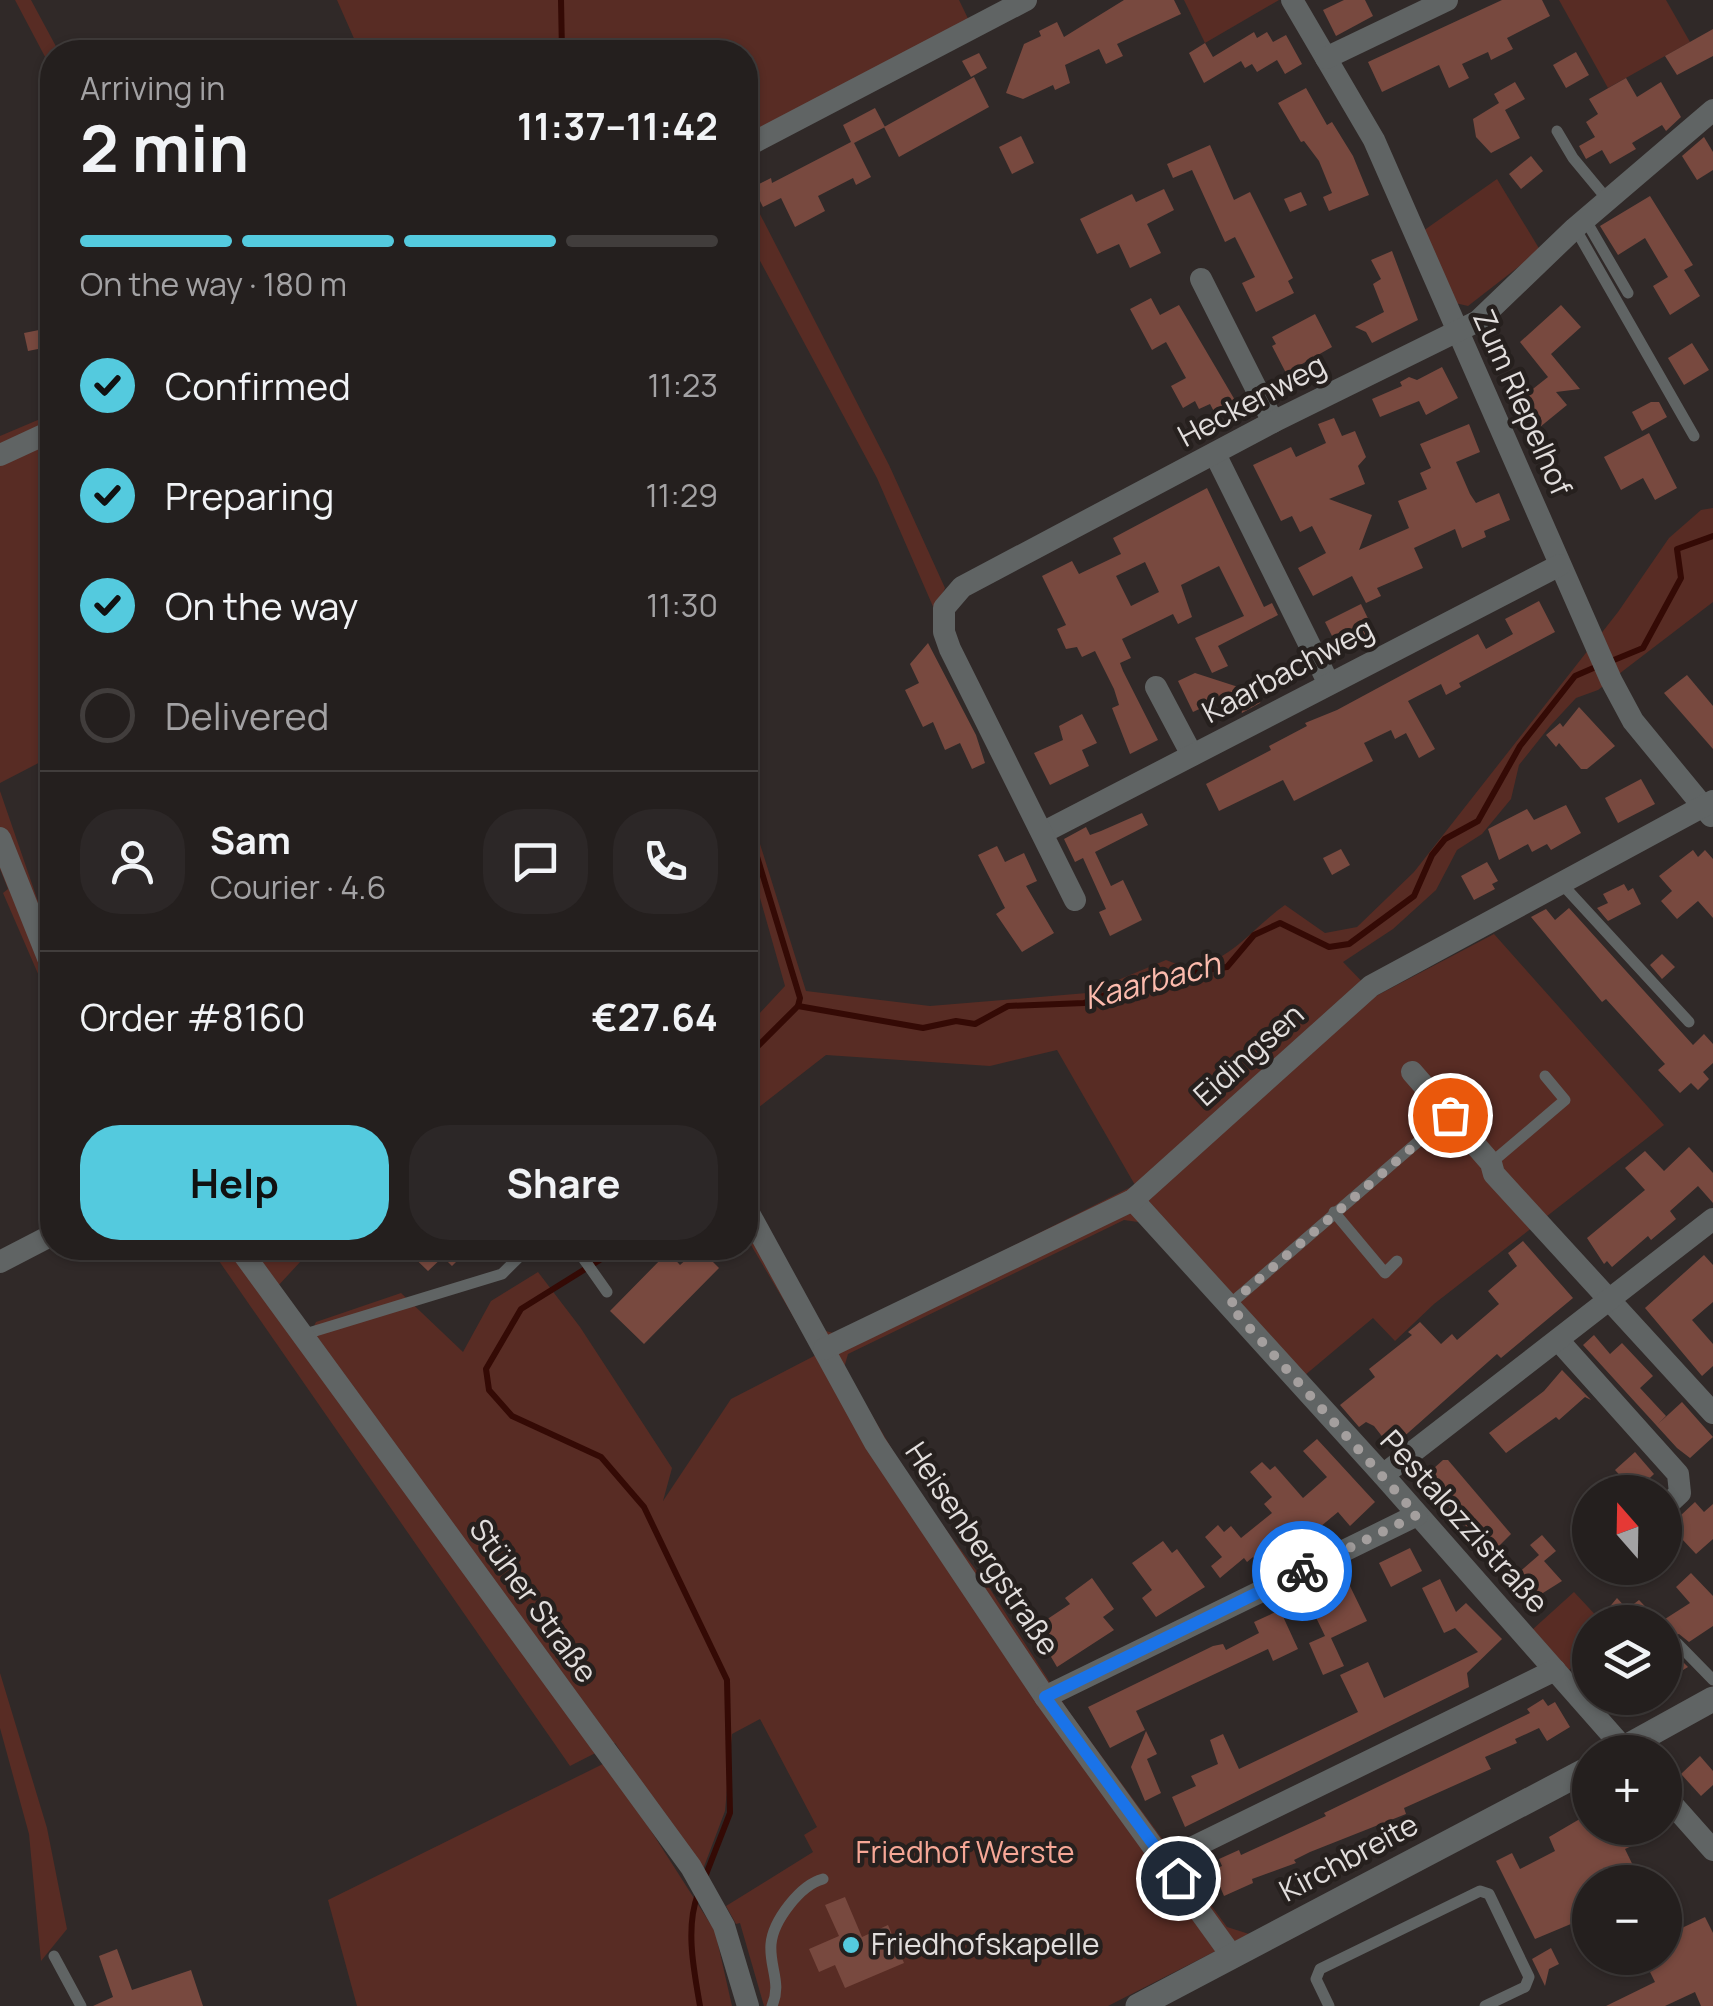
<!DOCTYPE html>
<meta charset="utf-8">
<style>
body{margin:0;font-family:Manrope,sans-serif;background:#2c2727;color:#f1f3f6;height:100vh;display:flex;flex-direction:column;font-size:38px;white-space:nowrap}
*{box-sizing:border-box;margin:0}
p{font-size:32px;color:#a3a2a4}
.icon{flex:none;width:55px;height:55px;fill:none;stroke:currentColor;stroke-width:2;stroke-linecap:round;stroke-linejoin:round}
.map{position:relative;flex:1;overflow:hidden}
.drawer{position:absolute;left:40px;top:40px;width:718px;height:1220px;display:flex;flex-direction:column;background:#241f1e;border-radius:40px;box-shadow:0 2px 8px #0004,0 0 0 2px #413d3c}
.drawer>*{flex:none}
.needle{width:65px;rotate:340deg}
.tools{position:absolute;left:1572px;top:1475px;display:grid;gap:20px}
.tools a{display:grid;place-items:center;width:110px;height:110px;border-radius:50%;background:#241f1e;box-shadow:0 2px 8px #0004,0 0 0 2px #413d3c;font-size:50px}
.pin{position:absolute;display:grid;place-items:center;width:85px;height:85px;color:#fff;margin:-42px;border:5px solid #fff;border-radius:50%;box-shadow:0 2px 10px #0007}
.courier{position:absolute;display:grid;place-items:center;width:100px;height:100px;margin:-50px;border:8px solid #1a73e8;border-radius:50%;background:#fff;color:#222;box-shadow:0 2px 12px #0007}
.head em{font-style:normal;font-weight:700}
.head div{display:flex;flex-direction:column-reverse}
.head{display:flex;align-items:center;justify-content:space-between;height:170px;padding:0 40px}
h1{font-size:65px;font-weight:700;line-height:75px}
.bar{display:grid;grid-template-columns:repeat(4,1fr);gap:15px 10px;align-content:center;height:120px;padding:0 40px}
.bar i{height:12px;border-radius:8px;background:#413d3c}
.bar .on{background:#54cade}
.bar p{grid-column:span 4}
.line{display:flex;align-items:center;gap:25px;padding:0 40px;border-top:2px solid #413d3c}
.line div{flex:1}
.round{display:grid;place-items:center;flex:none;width:105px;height:105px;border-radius:40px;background:#2c2727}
ol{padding:0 40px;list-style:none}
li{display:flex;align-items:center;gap:30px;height:110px}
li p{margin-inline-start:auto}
li .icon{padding:10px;border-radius:50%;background:#54cade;color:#111;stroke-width:4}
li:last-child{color:#a3a2a4}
li i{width:55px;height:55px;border:5px solid #413d3c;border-radius:50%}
.button{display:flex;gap:20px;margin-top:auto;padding:20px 40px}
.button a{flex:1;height:115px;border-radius:40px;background:#54cade;color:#111;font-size:40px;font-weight:700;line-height:115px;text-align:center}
.button a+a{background:#2c2727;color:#f1f3f6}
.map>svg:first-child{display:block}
</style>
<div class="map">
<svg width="1713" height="2006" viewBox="0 0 1713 2006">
<rect width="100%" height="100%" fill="#302928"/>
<g fill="#582c24">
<polygon points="15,0 31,0 59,52 52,52 52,70"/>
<polygon points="337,0 959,0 977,37 745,156 745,52 336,52 356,43"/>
<polygon points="1184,0 1279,0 1205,43"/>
<polygon points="1559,0 1666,0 1690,42 1608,88"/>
<polygon points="1497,179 1540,250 1468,306 1455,303 1423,231"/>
<polygon points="745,185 889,465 945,588 935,611 877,478 745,233"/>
<polygon points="52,414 52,756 0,783 0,436"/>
<path d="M1713 508V602L1598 690 1576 698 1550 726 1519 765 1511 799 1482 834 1457 850 1436 890 1393 929 1343 962 1376 996 1494 934 1664 1125 1434 1304 1395 1341 1373 1318 1292 1386 1145 1223 1124 1220 848 1354 844 1368 915 1488 990 1589 1067 1709 1227 1927 1249 1934 1108 2006H764L740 1923 736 1924 726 1906 813 1852 804 1835 817 1827 760 1719 732 1734 725 1811 702 1872 615 1743 570 1766 210 1248H313L277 1287 311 1332 316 1322 401 1293 463 1352 491 1301 538 1272 580 1327 672 1468 663 1501 731 1399 816 1355 745 1235V1195L822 1330 837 1334 1135 1185 1057 1050 990 1066 826 1055 745 1118V1029L785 986 745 845V796L806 991 930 1006 1087 993 1166 960C1217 982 1246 932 1285 905L1325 933 1357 927 1414 872 1618 612 1669 538 1701 510Z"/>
<polygon points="0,791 52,942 52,1006 3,893 8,889 0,869"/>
<polygon points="1574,1592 1602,1622 1590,1622 1590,1650 1569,1670 1532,1630"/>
<polygon points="0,1673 47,1828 67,1929 41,1961 29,1834 0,1728"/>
<polygon points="607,1762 715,1931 732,2006 357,2006 328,1900"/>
</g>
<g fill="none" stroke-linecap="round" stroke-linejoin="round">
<g stroke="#340a05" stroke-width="6">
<polyline points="561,0 562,52"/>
<polyline points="1609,662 1643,648 1681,578 1677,549 1713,536"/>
<polyline points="745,817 800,998 798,1006"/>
<polyline points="745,1059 798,1006 923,1028 956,1021 975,1024 1008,1006 1084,1003 1148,978 1227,967 1254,935 1280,923 1329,947 1349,944 1414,896 1432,855 1445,839 1478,821 1520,746 1575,676 1598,666"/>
<polyline points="619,1248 521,1309 486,1369 489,1390 512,1416 601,1457 644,1507 727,1680 730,1813 705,1877"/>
<path d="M698 1894C685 1928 694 1971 700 2006"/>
</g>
</g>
<g fill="#78493f" fill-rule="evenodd">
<polygon points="1124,0 1174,0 1181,14 1117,44 1123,56 1106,64 1099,49 1065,65 1070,83 1055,90 1053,85 1023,99 1006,93 1024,44 1041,36 1039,31 1057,22 1064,37"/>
<polygon points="1344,0 1365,0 1373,16 1336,36 1323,10"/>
<polygon points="1502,0 1542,0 1550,16 1507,38 1513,49 1491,60 1488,52 1462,64 1469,78 1449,88 1439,65 1382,92 1368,62"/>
<polygon points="1713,29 1713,56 1677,75 1665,56"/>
<polygon points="1254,32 1257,38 1267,32 1273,42 1286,35 1302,64 1285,74 1277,60 1257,72 1252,64 1245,68 1241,61 1204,83 1189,53 1205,43 1213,57"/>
<polygon points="1576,52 1589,75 1566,88 1553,65"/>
<polygon points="979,53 987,68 971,77 962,61"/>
<polygon points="974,77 989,107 899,157 884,127"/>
<polygon points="1626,78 1637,97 1661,82 1681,117 1666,131 1662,125 1632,143 1636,149 1610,164 1602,150 1586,159 1579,146 1595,137 1586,122 1598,114 1589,99"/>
<polygon points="1515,82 1525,99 1505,110 1520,138 1491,153 1476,137 1473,119 1499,103 1494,94"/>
<polygon points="1306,88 1327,125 1332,122 1353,156 1369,195 1329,211 1323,197 1332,193 1319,161 1304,141 1301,142 1278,103"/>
<polygon points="875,108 885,127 854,143 871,177 856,185 853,178 818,196 825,211 795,227 781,198 763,207 753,187 771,178 772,183 851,142 843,125"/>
<polygon points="1021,136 1034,163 1012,174 999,147"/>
<polygon points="1704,137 1713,152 1713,170 1697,180 1682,156"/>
<polygon points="1210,145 1234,200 1250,192 1293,278 1288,281 1294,293 1256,312 1242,283 1255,277 1235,237 1225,242 1192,170 1173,178 1167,164"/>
<polygon points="1531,156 1543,171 1521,189 1509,174"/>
<polygon points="1164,189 1174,210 1147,224 1161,253 1130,268 1119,244 1097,254 1080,219 1132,194 1136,202"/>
<polygon points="1301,192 1307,205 1290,212 1284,199"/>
<polygon points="1650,196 1693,265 1684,270 1700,296 1670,315 1653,286 1668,277 1645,238 1618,255 1600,226"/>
<polygon points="1392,251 1418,320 1372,343 1366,332 1355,327 1384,312 1373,284 1381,279 1371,260"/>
<polygon points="1151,298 1160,315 1179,305 1239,407 1218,419 1210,404 1199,409 1195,401 1183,408 1171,386 1186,378 1166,342 1152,350 1130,309"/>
<polygon points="1561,305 1581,327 1551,354 1580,389 1556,392 1567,405 1540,427 1519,400 1548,377 1520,342"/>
<polygon points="1315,314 1332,347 1286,373 1272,346 1276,344 1272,337"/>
<polygon points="39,330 43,348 28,351 24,333"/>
<polygon points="1692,343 1709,370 1684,385 1668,358"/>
<polygon points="1442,367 1458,398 1426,415 1419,401 1380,417 1372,399 1402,386 1400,382 1409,377 1417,380"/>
<polygon points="1651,402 1659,402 1667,417 1642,431 1632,412"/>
<polygon points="1334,418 1342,436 1355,431 1366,457 1358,466 1365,484 1329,499 1372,515 1359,550 1409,528 1398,501 1427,489 1420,473 1431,468 1420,444 1469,424 1480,452 1456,462 1470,494 1476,503 1499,493 1510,520 1484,531 1486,537 1462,548 1455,529 1414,548 1423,568 1377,588 1381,596 1366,603 1352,576 1313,596 1298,568 1326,553 1312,526 1300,532 1292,516 1281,521 1253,465 1291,447 1296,457 1326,443 1318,424"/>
<polygon points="1649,433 1677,488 1655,500 1643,478 1621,490 1604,457"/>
<path d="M1207 488 1264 607 1272 603 1278 615 1218 646 1228 666 1212 673 1195 638 1244 616 1219 566 1181 585 1192 617 1178 624 1173 614 1122 639 1131 658 1120 663 1123 671 1158 740 1130 754 1112 708 1119 705 1114 689 1095 651 1082 657 1077 647 1066 649 1057 629 1066 625 1042 576 1072 561 1079 574 1121 554 1113 538ZM1145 562 1159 592 1131 606 1116 576Z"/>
<polygon points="1539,601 1555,632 1459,683 1461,687 1446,695 1441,684 1408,701 1435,749 1419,758 1406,733 1395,739 1391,730 1364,743 1373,761 1294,801 1283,780 1219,811 1206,784 1271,750 1269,746 1307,726 1305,723 1337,710 1478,634 1486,649 1513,634 1505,619"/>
<polygon points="1361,604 1374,631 1338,648 1325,622"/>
<polygon points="928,643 976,735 985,763 972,769 960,743 945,750 933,722 923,727 905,690 919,683 910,664"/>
<polygon points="1195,673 1263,695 1260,703 1242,713 1233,693 1193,712 1178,681"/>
<polygon points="1687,675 1713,706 1713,749 1664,693"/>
<polygon points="1579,707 1615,746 1587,769 1581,769 1559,743 1556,747 1546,735 1560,723 1563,727"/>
<polygon points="1082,714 1097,743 1082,750 1089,766 1050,785 1034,753 1063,740 1059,726"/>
<polygon points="1641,779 1655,804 1618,823 1605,798"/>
<polygon points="1566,805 1581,833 1551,850 1547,844 1532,852 1528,844 1499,860 1488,829 1527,809 1534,820"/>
<polygon points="1142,813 1148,825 1095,852 1111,886 1123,880 1142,920 1110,936 1099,912 1106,909 1083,858 1075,862 1064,839 1086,827 1090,835 1101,831"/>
<polygon points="997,846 1005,862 1024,853 1037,881 1026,886 1054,933 1022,952 996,914 1005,908 978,855"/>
<polygon points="1341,849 1350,865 1332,875 1323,858"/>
<polygon points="1693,850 1698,857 1705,850 1713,859 1713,918 1698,901 1677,919 1661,901 1672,891 1659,876"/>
<polygon points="1487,862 1498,881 1492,884 1495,889 1474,900 1461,876"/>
<polygon points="1624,884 1628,891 1633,888 1641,904 1608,921 1597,908 1608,903 1603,894"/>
<polygon points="1569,908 1693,1045 1704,1034 1713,1044 1713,1063 1703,1072 1709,1079 1698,1090 1691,1083 1680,1093 1658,1070 1665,1064 1606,999 1602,1002 1531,917 1546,909 1555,920"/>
<polygon points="1662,954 1675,967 1662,979 1650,965"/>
<polygon points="1689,1147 1713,1173 1713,1203 1698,1186 1670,1211 1676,1219 1651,1240 1648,1236 1612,1267 1607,1261 1604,1264 1587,1238 1645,1190 1625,1168 1645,1151 1664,1171"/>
<polygon points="1523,1241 1573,1298 1501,1358 1497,1354 1391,1448 1374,1426 1366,1422 1359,1427 1340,1405 1375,1377 1369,1369 1412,1335 1408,1332 1420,1322 1441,1344 1452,1334 1457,1340 1499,1304 1488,1291 1517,1266 1508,1253"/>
<polygon points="404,1248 470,1248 452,1266 443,1257 428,1271"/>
<polygon points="699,1248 719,1268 644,1344 610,1311 668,1252 680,1265"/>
<polygon points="1704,1255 1713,1265 1713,1302 1692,1320 1713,1344 1713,1366 1702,1376 1645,1308"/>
<polygon points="1594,1335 1610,1354 1622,1343 1653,1376 1640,1388 1666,1416 1658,1424 1682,1402 1713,1437 1690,1458 1677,1448 1583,1345"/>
<polygon points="1562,1370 1591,1400 1585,1397 1559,1420 1556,1417 1506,1453 1489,1433 1544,1391"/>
<polygon points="1317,1439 1375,1502 1350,1526 1338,1512 1296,1547 1292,1541 1261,1567 1253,1557 1247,1562 1244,1558 1220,1578 1211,1566 1222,1557 1205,1537 1218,1525 1224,1532 1231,1526 1241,1538 1272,1513 1264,1504 1272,1497 1250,1472 1262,1462 1270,1470 1275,1466 1303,1498 1327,1477 1303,1451"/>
<polygon points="1635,1452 1654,1474 1635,1492 1615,1470"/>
<polygon points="1443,1460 1448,1460 1511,1534 1491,1554 1423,1478"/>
<polygon points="1695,1502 1704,1512 1713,1504 1713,1539 1696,1554 1682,1539 1665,1555 1665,1530"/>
<polygon points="1542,1535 1556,1551 1544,1561 1562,1581 1535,1598 1516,1575 1539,1555 1530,1545"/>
<polygon points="1163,1541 1172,1553 1177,1549 1205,1587 1156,1617 1142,1598 1152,1590 1132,1563"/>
<polygon points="1410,1548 1422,1571 1391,1587 1379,1563"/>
<polygon points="1691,1573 1713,1596 1713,1626 1689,1642 1679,1634 1670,1637 1670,1649 1688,1667 1665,1681 1665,1619 1690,1603 1676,1587"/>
<polygon points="1092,1578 1114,1609 1103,1617 1114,1630 1057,1667 1034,1628 1070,1604 1065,1598"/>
<polygon points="1440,1579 1456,1612 1466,1603 1502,1639 1467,1673 1469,1687 1185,1827 1172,1797 1196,1786 1191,1776 1218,1764 1210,1740 1223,1734 1239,1769 1358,1712 1340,1675 1368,1662 1384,1698 1478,1652 1455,1628 1444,1633 1422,1588"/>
<polygon points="1347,1580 1367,1621 1331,1638 1344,1666 1323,1675 1309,1643 1325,1636 1307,1599"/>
<polygon points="1617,1598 1627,1609 1639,1600 1660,1622 1597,1622"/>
<polygon points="1280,1610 1298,1649 1273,1661 1268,1649 1136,1711 1145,1730 1110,1748 1088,1707 1213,1646 1223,1644 1226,1650 1259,1633 1254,1622"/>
<polygon points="1543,1699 1548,1706 1555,1702 1570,1727 1547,1741 1539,1728 1515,1739 1517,1743 1485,1757 1491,1769 1404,1808 1406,1814 1310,1852 1294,1860 1296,1863 1252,1879 1253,1883 1224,1896 1213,1870 1222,1866 1219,1859 1239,1850 1241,1855 1326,1816 1324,1813 1530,1713 1527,1709"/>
<polygon points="1146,1731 1157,1754 1147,1759 1161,1793 1145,1801 1131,1767"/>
<polygon points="1700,1756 1713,1771 1713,1785 1701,1796 1681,1774"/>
<polygon points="1590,1813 1590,1828 1625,1828 1634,1845 1625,1849 1641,1882 1590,1882 1590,1897 1583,1900 1590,1916 1535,1939 1496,1861 1512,1853 1520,1869 1555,1851 1549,1837"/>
<polygon points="845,1897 862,1937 888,1925 904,1963 845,1988 835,1965 819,1972 809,1949 839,1936 825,1905"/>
<polygon points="1705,1917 1713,1933 1713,2006 1701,2006 1695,1992 1665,2006 1606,2006 1655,1982 1643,1958 1665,1958 1665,1936"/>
<polygon points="1551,1948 1559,1964 1549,1969 1545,1986 1532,1959"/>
<polygon points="117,1949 132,1990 191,1970 203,2006 93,2006 113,1997 99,1956"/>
</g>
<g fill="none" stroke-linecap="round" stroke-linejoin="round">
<g stroke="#606464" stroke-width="11">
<polyline points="1557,131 1573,158 1607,199"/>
<polyline points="1585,219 1628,293"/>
<polyline points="1575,228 1694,436"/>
<polyline points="1561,883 1689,1022"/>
<polyline points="1491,1163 1565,1100 1545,1076"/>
<polyline points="1334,1212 1385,1273 1397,1261"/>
<polyline points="576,1248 607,1292"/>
<polyline points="1229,1305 1449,1115"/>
<polyline points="302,1335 502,1274 528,1248"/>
<polyline points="1677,1643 1713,1680"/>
<polyline points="54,1956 81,2006"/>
<path d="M772 2006C782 1983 769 1967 771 1944 773 1921 800 1885 823 1879"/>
<polyline points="1329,2006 1316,1979 1320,1969 1480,1891 1489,1894 1529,1977 1525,1987 1485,2006"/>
</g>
<g stroke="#606464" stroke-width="22">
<polyline points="1292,0 1374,140 1611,680 1633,721 1711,816"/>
<polyline points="1326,58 1447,0"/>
<polyline points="745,147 1026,0"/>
<polyline points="1201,279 1273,422"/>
<polyline points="1215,454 1328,682"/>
<polyline points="0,455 52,431"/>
<polyline points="1156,687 1192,755"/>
<polyline points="1044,832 1560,565"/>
<polyline points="0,838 52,968"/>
<polyline points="1075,900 950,649 944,632 944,608 962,587 1273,422 1478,321 1575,228 1713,110"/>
<polyline points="1412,1072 1491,1163 1494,1174 1713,1413"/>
<polyline points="1133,1200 1383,1475 1627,1752"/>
<polyline points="745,1206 875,1443 1045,1697 1232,1956"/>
<polyline points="239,1248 691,1867 724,1926 748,2006"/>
<polyline points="0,1262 52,1235"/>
<polyline points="1558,1340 1678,1474 1680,1493 1665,1507"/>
<polyline points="824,1349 1133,1200 1371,986 1713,801"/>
<polyline points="1383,1475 1713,1219"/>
<polyline points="1045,1697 1417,1515"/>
<polyline points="1665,1796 1713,1850"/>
<polyline points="1165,1861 1555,1670"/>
</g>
<g stroke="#606464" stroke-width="25">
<polyline points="1617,1752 1713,1699"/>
<polyline points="1138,2006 1590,1768"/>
</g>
</g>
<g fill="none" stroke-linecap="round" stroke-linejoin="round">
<polyline stroke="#a49f9e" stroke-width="10" stroke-dasharray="0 18" points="1302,1571 1417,1515 1229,1305 1450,1115"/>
<polyline stroke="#1a73e8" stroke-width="12" points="1178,1878 1045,1697 1302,1571"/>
</g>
<circle fill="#54cade" stroke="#26201e" stroke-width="4" cx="851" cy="1945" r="10"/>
<g text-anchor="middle" stroke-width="9" stroke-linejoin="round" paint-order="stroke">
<g font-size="30" fill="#e2dedd" stroke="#26201e">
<text transform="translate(1252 401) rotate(-28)" y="10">Heckenweg</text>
<text transform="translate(1522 403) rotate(66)" y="10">Zum Riepelhof</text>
<text transform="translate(1288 671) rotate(-28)" y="10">Kaarbachweg</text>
<text transform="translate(1249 1055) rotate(-42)" y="10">Eidingsen</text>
<text transform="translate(1464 1522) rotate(48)" y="10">Pestalozzistraße</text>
<text transform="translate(982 1549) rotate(56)" y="10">Heisenbergstraße</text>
<text transform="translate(533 1601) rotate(54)" y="10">Stüher Straße</text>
<text transform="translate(1349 1858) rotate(-28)" y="10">Kirchbreite</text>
</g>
<g font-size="30" fill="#f6a796" stroke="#26201e">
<text x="965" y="1863">Friedhof Werste</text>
</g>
<g font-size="30" fill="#e2dedd" stroke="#26201e" text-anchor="start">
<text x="871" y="1955">Friedhofskapelle</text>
</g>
<g font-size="32" font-style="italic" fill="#fcbbad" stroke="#26201e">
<text transform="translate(1152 981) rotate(-15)" y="11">Kaarbach</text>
</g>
</g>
</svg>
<div class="tools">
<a><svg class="needle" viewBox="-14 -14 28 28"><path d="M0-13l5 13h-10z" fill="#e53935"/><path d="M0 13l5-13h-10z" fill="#a3a2a4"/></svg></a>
<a><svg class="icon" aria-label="layers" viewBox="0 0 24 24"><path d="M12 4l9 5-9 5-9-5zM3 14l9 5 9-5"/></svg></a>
<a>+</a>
<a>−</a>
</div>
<div class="pin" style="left:1450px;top:1115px;background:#ea580c"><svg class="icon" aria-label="bag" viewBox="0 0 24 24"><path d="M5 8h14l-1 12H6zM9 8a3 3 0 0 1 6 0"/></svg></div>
<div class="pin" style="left:1178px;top:1878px;background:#1f2937"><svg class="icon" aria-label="home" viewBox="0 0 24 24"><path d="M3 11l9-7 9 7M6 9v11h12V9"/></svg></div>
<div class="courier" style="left:1302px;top:1571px"><svg class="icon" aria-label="bike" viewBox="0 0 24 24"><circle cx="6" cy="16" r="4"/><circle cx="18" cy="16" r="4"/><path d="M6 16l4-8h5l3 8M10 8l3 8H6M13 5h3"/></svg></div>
<section class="drawer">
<div class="head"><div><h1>2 min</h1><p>Arriving in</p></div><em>11:37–11:42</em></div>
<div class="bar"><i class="on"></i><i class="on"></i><i class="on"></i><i></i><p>On the way · 180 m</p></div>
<ol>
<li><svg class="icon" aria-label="check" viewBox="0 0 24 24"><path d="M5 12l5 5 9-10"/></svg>Confirmed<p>11:23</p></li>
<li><svg class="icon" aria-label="check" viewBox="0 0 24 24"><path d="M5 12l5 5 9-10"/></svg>Preparing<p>11:29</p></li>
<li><svg class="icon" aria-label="check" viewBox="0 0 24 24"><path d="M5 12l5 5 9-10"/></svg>On the way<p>11:30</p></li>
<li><i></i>Delivered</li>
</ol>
<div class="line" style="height:180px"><a class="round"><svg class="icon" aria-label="person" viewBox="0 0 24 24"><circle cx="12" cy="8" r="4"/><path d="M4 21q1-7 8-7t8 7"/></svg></a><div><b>Sam</b><p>Courier · 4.6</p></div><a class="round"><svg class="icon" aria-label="chat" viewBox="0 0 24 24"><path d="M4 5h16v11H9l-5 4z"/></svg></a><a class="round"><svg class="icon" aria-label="phone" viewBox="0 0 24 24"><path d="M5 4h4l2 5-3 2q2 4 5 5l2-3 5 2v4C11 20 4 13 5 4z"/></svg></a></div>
<div class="line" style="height:130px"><div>Order #8160</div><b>€27.64</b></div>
<div class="button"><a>Help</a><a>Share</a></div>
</section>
</div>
